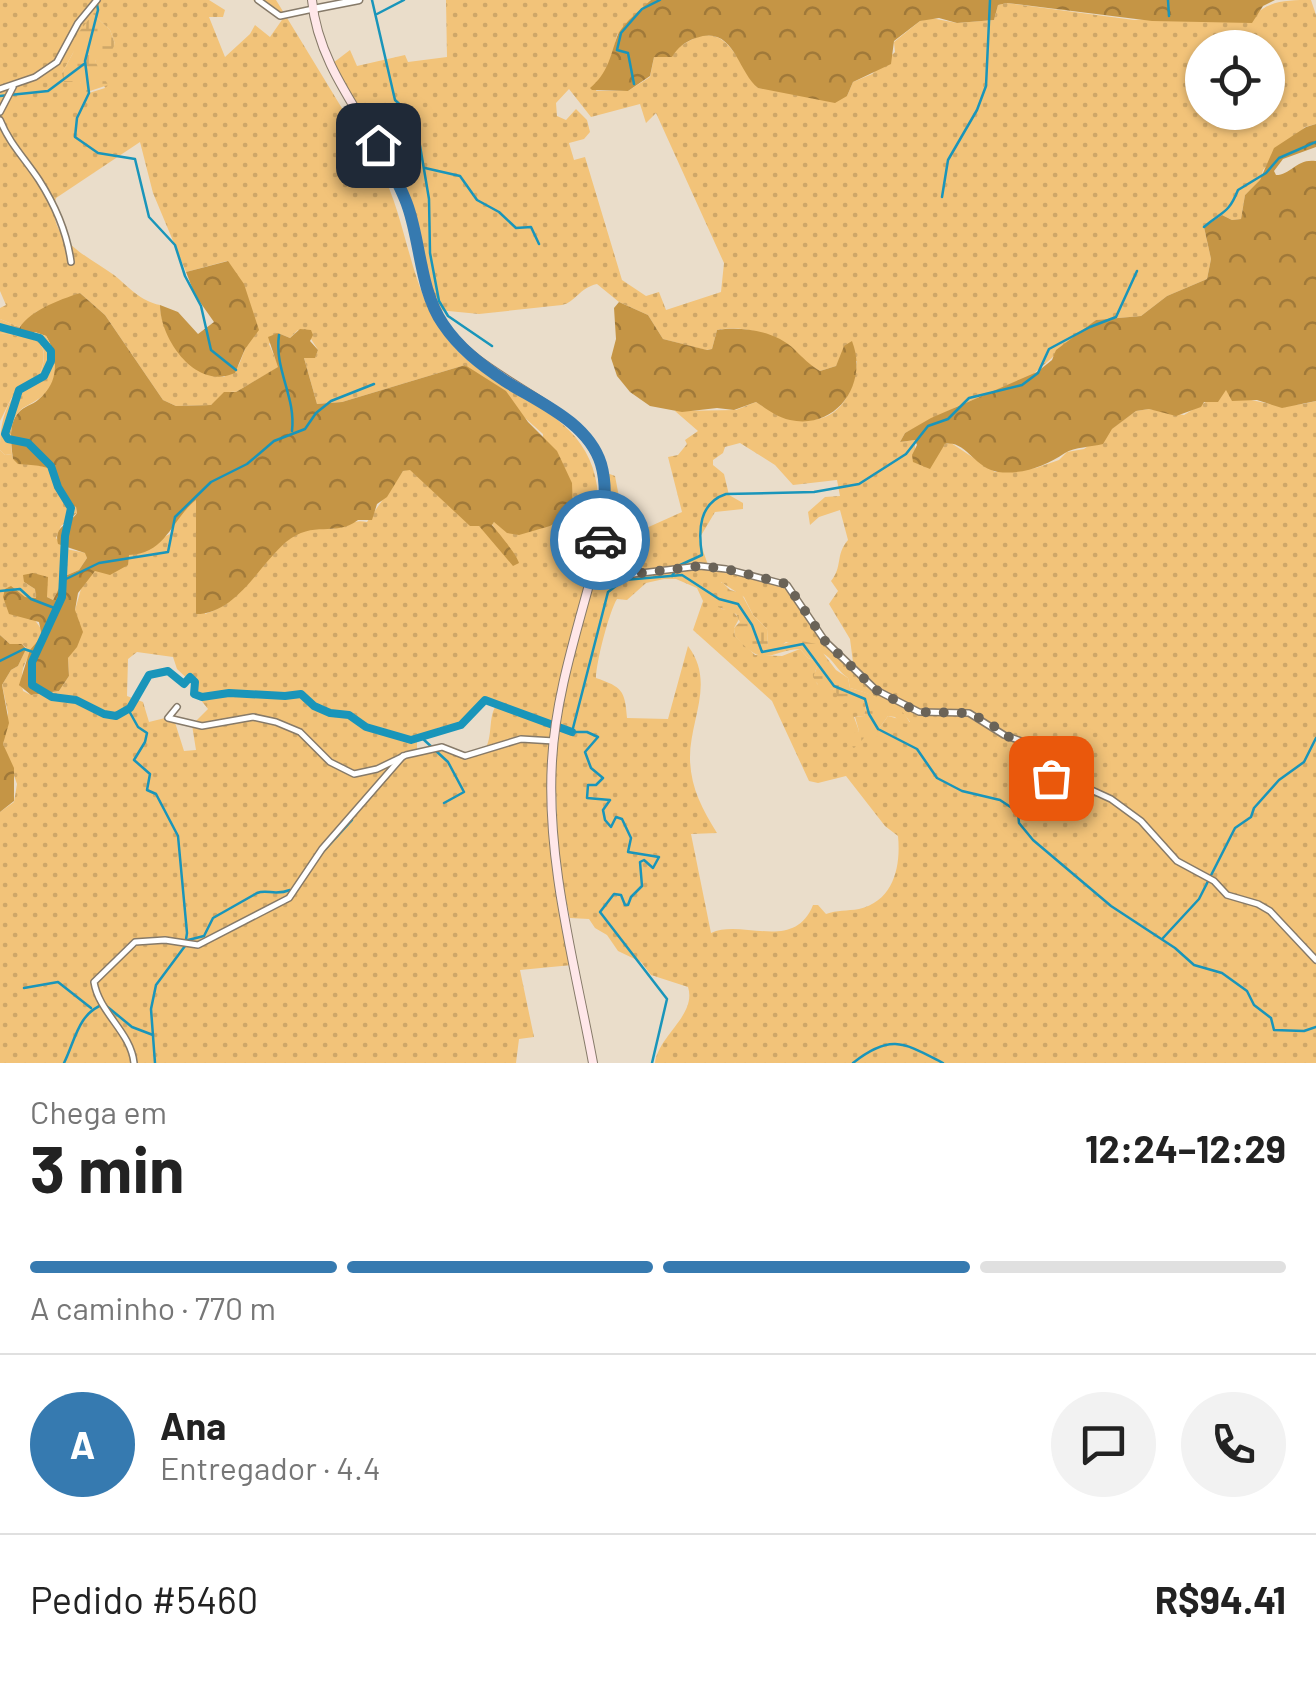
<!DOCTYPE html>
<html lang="pt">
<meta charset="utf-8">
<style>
body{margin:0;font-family:Barlow,sans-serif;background:#f2f2f2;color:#222;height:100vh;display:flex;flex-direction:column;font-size:38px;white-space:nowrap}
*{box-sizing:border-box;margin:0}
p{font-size:32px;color:#767676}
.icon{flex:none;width:55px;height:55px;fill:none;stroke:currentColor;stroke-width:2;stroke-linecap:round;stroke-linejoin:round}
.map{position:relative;height:1063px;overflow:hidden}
.sheet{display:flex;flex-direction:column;background:#fff;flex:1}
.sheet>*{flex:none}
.controls{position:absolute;left:1185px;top:30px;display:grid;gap:20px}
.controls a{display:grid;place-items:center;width:100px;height:100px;border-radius:50%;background:#fff;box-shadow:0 2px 8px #0004;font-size:50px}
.pin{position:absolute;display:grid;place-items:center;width:85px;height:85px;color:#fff;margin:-42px;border-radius:20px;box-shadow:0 5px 15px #0006}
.courier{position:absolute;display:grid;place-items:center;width:100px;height:100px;margin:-50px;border:8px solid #367ab0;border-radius:50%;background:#fff;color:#222;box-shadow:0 2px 12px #0007}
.overview em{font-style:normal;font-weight:700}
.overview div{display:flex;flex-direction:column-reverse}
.overview{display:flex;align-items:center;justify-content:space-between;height:170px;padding:0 30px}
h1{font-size:65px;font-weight:700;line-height:75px}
.bar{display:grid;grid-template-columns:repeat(4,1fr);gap:15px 10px;align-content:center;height:120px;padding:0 30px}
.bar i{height:12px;border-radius:8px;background:#e0e0e0}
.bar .selected{background:#367ab0}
.bar p{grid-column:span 4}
.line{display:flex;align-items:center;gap:25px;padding:0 30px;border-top:2px solid #e0e0e0}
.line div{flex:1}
.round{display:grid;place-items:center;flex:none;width:105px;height:105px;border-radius:52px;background:#f2f2f2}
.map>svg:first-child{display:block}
</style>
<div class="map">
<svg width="1316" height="1063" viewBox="0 0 1316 1063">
<defs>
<pattern id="grass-dots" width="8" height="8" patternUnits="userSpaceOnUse" patternTransform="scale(2.5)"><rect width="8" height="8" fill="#f2c379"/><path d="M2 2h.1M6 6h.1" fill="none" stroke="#cfa768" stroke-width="1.8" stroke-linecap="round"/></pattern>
<pattern id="forest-crowns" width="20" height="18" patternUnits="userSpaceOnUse" patternTransform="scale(2.5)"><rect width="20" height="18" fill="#c59545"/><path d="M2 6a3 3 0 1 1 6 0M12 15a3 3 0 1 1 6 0" fill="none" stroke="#a07939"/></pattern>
<pattern id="wetland-marsh" width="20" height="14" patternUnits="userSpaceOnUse" patternTransform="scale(2.5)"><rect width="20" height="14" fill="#f2c379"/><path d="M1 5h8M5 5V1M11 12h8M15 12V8" fill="none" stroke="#cfa768"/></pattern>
</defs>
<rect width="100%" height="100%" fill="#eaddca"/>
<g fill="url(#grass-dots)" fill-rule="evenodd">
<path d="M0 0H209L225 10 223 17H209L225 57 250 34 255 25 270 37 284 17 253 0H276C304 45 331 91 359 136 365 147 374 157 380 168 410 226 409 298 455 348 501 399 586 408 597 486 604 539 570 632 559 687 538 785 552 868 572 965L520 970 534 1037 519 1039 516 1063H0V812L14 802 17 784 3 744 8 713 2 685 11 670 18 666 26 648 22 644H10L0 635V450L5 455 12 454 13 459C27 464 42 462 54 470L62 492 76 507 77 513 61 526 56 538 66 549 86 553 87 558 79 570 65 576 53 600 47 597 46 587 24 582 35 589 36 598 24 597 11 587 42 630C35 655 17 660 23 691L31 695 59 691 69 676 68 658 73 649 75 610 83 582 95 571 170 534 180 513 197 499 196 554 205 614C246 601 262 554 299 532 311 525 324 531 337 528 349 525 354 519 367 522L403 471 410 469 470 525 479 526 505 545 492 524 494 522 528 530 540 529 543 434 465 365 342 402 317 404 304 358 315 357 318 350 311 339 298 330 290 338 278 333 269 344 279 367 236 392C223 390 220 399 211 405L176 406 163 400 105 315 80 293 36 312 19 327 0 319V308L6 305 0 291ZM94 15 110 30 115 44 95 61 105 88 89 93 80 82 62 73ZM140 142 153 193 186 272 227 261 245 349 239 365 224 377C193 373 160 335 160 305 140 301 129 287 114 275 88 256 45 239 56 198ZM137 652 173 657 177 669 195 686 196 694 208 709 192 725 196 750 184 751 173 716 149 722 143 702 127 696 128 659ZM482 699 497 704C488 716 493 733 486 748L463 755 448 747 417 752V739L440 727H454L469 715Z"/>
<path d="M446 0H651L617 35 612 57 596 91H628L650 77 654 57C668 55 675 49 689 41 728 19 738 66 758 88L847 96 853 82 872 74 895 52 894 42 920 21 931 18 957 23 994 20 998 5 1007 3 1134 20 1256 14C1271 0 1290 0 1311 0L1316 15V124L1305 127 1263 170 1260 181 1245 195 1241 219 1232 220 1222 215 1204 227 1211 259 1207 279 1167 296 1141 316 1096 320 1032 375 956 407 905 433 900 442 915 440V451L939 452 945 444 951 443 995 472 1036 468 1059 460 1067 452 1084 449 1136 411 1149 409 1184 415 1227 389 1231 397C1267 401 1279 411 1316 401V1063H655C658 1036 697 1015 688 987L651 975 641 962 618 951 607 935 595 928 589 919 570 918 559 869 555 766 565 692 604 527 607 473 615 476 619 497 623 496 627 510 609 520 615 530 633 534 682 512 668 457 678 455 687 444 685 440 698 431 675 411 736 410 756 402C805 434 851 426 857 361L839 360 836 366 820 371C783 349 766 322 717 330L712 349 706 350 663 339 648 315 619 302 597 284C579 288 576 302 562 305L479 314 438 310 396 170 333 63 350 50 357 66 405 55 408 62 447 57ZM1202 48H1268V112H1202ZM569 89 591 117 640 104 646 123 656 113 724 263 721 292 666 310 659 292 646 296 622 280 585 157 574 160 569 143 584 139 590 132 587 120 576 109 566 120 557 116 556 103ZM740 443 775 465 793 485 837 480 840 496 825 497 808 512 810 525 819 517 840 510 848 540C835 555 843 567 831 581L838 591 829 604 850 639 853 662 848 664 808 619 789 582 760 580 728 566 709 568 699 539 715 512 743 509V503L729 495 724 474 713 465V460L723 453 725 447ZM664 579H676L697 588 703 601 693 630 772 701 809 781 818 783 846 776 885 826 898 836C901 866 894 901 859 909 847 911 837 910 826 914L818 905H813C794 953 742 918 711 933L691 834 717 833C702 809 691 788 690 760 689 720 716 683 688 646L668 719 627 718C625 690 622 687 596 678 596 663 609 612 617 599L627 600 646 583ZM721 582 744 597 753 615 767 629 768 648H776L786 642C798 645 812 647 822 653 833 658 837 671 848 678L850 688C869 693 900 705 910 722L888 716 878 730 866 738 853 735 859 731 854 717 864 716 867 700 817 684 815 672 819 662 808 658 800 649 782 656 755 655 735 636 734 628 739 619 732 610 721 609Z"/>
<path d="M0 333C39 339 54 339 37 383L25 382 11 399 0 421Z"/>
</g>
<g fill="url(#forest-crowns)">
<path d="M651 0H1275L1263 6 1252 23 1152 21 1007 3 998 5 994 20 957 23 939 18 920 21 894 41 891 64 853 82 847 96 835 103 758 88C737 71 734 24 696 38 686 41 677 48 672 57H654L650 76 628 91 592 90 590 88C608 73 610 57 617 37 621 25 641 9 651 0Z"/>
<path d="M1316 124V147L1283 159 1274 171 1276 175C1291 175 1297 158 1316 161V401L1282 408 1257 400 1232 401 1226 390 1218 402H1204L1201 407 1176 416 1149 409 1136 411 1112 429 1103 444C1092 447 1074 447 1065 453 1046 466 1022 475 998 472 975 469 966 440 945 444L930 469 913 462 912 455 917 445 915 440 900 442 905 433 931 418 1037 372 1052 360 1056 350 1096 320 1141 316 1167 296 1207 279 1211 259 1204 227 1222 215 1232 220 1241 219 1245 195 1260 180 1274 148 1306 127Z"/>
<path d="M228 261 244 284 259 330 245 349 235 373C195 391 160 338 160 305L178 312 198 334 214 322 195 295 186 272Z"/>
<path d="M80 293 105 315 163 400 176 406 211 405 224 392H236L278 367 268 337 278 333 290 338 300 329 311 330 313 335 310 341 318 350 315 358H304L317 404 342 402 465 365 506 391 528 422 557 451 572 483 573 512 550 526 519 535 507 533 494 522 492 525C498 532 517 555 519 563L513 566 479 526H470L410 470 403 471 387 497 377 504 372 520H358C334 538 314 519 286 542 259 565 236 614 196 614V500C171 520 166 554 129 555L128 565 110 575 95 571 78 593 75 610 83 632 77 647 68 658 69 676 59 691 31 695 19 685 30 650 42 636 39 622 9 614 3 597 5 589 11 586 25 597 36 598 35 589 24 582 23 575 33 573 48 577 47 597 53 600 65 576 79 570 87 558 85 553 58 544C53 526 70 524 77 513L76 507 65 502C52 466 58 467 18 464L13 459C11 444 8 425 18 413 24 406 32 405 38 400 57 384 59 356 46 336L35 332 31 336 17 332C27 311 59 300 80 293Z"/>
<path d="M619 302 648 315 663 339 707 350 712 349 717 330C742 326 776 331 795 350 803 358 809 364 820 371L836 366 844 346 852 341C869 384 836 430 790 420 776 417 767 409 756 402L734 410 717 408 682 412 650 406 630 392 617 376 611 358 616 339 614 308Z"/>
<polygon points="0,635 10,644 22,644 26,649 18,666 11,670 2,685 9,723 3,744 14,768 14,801 0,812"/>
</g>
<g fill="url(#wetland-marsh)">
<polygon points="93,14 110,30 115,44 111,52 95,61 108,85 84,93 80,82 64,82 62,73 73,53 76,36"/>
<path d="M0 319 19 327 18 332H27L31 336 35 332 46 336C57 353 60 379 43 395 36 403 23 405 17 414 9 425 11 441 12 454L5 455 0 450C0 422 5 403 25 382L37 383C55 339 38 339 0 333Z"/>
<path d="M722 582 730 590 741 593 753 615 767 629 768 648 797 640 816 644 836 670 848 678 850 688C869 693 905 705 910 724L900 723 895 717 888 716 878 730 879 735 872 741 864 738 854 748 847 744V735L859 731 855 717 864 716 867 700 857 698 841 705 834 689 820 688 813 677 819 662 808 658 800 649C767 651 765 670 735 636L734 628 740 622 736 614 718 607V586Z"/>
</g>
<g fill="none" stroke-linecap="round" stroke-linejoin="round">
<g stroke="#1995ba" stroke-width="2.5">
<polyline points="372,0 395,100 411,115 418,134 429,199 430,253 439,301 448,316 492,346"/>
<polyline points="1168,0 1169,16"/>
<polyline points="97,4 98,10 85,61 89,93 77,118 75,137 98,153 135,159 149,217 175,245 185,276 201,306 211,350 236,370"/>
<polyline points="377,14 404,0"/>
<polyline points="634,84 628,53 617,50 621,33 634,18 642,9 660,0"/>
<polyline points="0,96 48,91 84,64"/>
<polyline points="425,168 460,176 477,200 499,212 516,228 531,227 539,244"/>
<polyline points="942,197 948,160 977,110 986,86 990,0"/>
<path d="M1204 227C1222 211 1228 215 1238 190L1266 173 1279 158 1316 142"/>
<path d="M279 335C274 370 296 396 292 431"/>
<path d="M672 576 678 566 702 555C698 530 699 503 726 494L814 492 859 484 906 454 928 426 948 419 969 398 1022 385 1038 373 1049 349 1090 327 1116 317 1137 271"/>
<polyline points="64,580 99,563 168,552 175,517 211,482 247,464 274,441 305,429 316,413 331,401 374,384"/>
<polyline points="0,591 20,589 31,599 57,609"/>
<polyline points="0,661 24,649 36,653"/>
<polyline points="128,709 138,727 147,733 145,742 134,760 150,774 147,790 156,794 178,836 187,933 185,946 156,985 151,1009 155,1063"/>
<polyline points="422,738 448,762 464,792 444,803"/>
<polyline points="321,854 352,820"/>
<polyline points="1163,938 1199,899 1235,828 1251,817 1254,808 1279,780 1304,762 1316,738"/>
<path d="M188 940 204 936 213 918 257 893C267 889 275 896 290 890"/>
<polyline points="24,988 58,982 91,1008"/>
<path d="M64 1063C75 1041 78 1013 104 1004L132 1027 153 1035"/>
<polyline points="652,1063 667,999 600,912 614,894 621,895 625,905 628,905 631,897 642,886 640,862 644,860 653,868 659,857 628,852 631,838 622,819 616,817 611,827 605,820 603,810 610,800 587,798 588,785 596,785 603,778 591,768 585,752 598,737 587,732 572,732 608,592 624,580 682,575 719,599 738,604 752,625 762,652 803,644 834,686 865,699 869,714 878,729 917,749 937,778 962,791 1000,800 1018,812 1019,823 1033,840 1111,906 1175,948 1194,965 1222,973 1247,991 1254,1005 1271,1018 1274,1030 1304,1031 1316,1027"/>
<path d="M853 1063C891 1033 904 1043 943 1063"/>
</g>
<polyline stroke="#1995ba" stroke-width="8" points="0,327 40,338 51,351 51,361 44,376 19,390 5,434 8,439 28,443 51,466 58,487 71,508 65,536 62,597 32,662 32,685 52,697 76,700 104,714 116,716 130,708 149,675 168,671 184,684 190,677 195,682 194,694 202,697 229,693 285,696 301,694 314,706 330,713 349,715 366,727 411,740 461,725 485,700 572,732"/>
<g stroke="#867a69" stroke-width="8">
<g id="minor">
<polyline points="258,0 280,16 313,9"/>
<polyline points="0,89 35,77 57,62 78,23 97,0"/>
<polyline points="0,112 13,87"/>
<path d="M0 120C9 143 26 160 39 180 55 205 67 233 71 262"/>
<polyline points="591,579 700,566 726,569 787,585 825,641 876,690 919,712 969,713 1004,735 1024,742 1040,774 1074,782 1111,799 1141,821 1177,861 1214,881 1227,895 1258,904 1270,911 1316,960"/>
<polyline points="177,707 168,718 202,726 253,717 276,722 300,732 330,762 354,774 377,769 406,755 442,747 465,756 521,739 554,741"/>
<path d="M134 1063C131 1032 99 1013 94 982L135 942 165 940 198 945 289 898 322 849 403 756"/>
</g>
</g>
<g stroke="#867a69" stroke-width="9">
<polyline id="tertiary" points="313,9 359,0"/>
</g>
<g stroke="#867a69" stroke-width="10">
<path id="secondary" d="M312 0C319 78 383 135 408 207 421 244 420 289 442 323 479 381 581 405 600 462 609 486 604 514 601 538 584 611 556 686 552 761 546 861 575 965 593 1063"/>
</g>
<use href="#minor" stroke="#fff" stroke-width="5"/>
<use href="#tertiary" stroke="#fff" stroke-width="6"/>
<use href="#secondary" stroke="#ffe7e9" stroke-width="8"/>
</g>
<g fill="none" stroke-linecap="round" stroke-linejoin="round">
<polyline stroke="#6a6358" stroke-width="10" stroke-dasharray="0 18" points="600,540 592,579 700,566 726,569 787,584 825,641 876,690 918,712 968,713 989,722 1004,735 1024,742 1036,770 1051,778"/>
<path stroke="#367ab0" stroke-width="12" d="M378 145C388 165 401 186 408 207 421 245 420 290 443 324 459 348 481 365 505 381 538 402 588 422 601 464 608 488 604 516 600 540"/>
</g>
</svg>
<div class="controls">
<a><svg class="icon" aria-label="locate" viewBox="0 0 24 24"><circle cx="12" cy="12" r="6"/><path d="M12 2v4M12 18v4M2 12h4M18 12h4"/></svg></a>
</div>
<div class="pin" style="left:1051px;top:778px;background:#ea580c"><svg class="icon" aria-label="bag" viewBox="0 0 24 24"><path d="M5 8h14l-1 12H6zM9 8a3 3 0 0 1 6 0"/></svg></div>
<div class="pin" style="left:378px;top:145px;background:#1f2937"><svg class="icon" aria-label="home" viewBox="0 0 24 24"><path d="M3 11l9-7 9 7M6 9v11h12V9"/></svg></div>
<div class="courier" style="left:600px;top:540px"><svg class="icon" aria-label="car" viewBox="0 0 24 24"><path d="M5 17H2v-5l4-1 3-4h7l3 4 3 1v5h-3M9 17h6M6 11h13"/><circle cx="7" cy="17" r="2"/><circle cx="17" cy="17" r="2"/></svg></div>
</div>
<section class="sheet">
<div class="overview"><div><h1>3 min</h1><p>Chega em</p></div><em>12:24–12:29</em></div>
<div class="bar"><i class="selected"></i><i class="selected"></i><i class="selected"></i><i></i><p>A caminho · 770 m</p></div>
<div class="line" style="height:180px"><b class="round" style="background:#367ab0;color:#fff">A</b><div><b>Ana</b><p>Entregador · 4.4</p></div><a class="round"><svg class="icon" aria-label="chat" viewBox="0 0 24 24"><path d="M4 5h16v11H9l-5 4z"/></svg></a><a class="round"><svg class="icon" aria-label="phone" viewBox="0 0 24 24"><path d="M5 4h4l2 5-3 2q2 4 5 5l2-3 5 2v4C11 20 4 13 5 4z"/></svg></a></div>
<div class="line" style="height:130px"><div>Pedido #5460</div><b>R$94.41</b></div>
</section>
